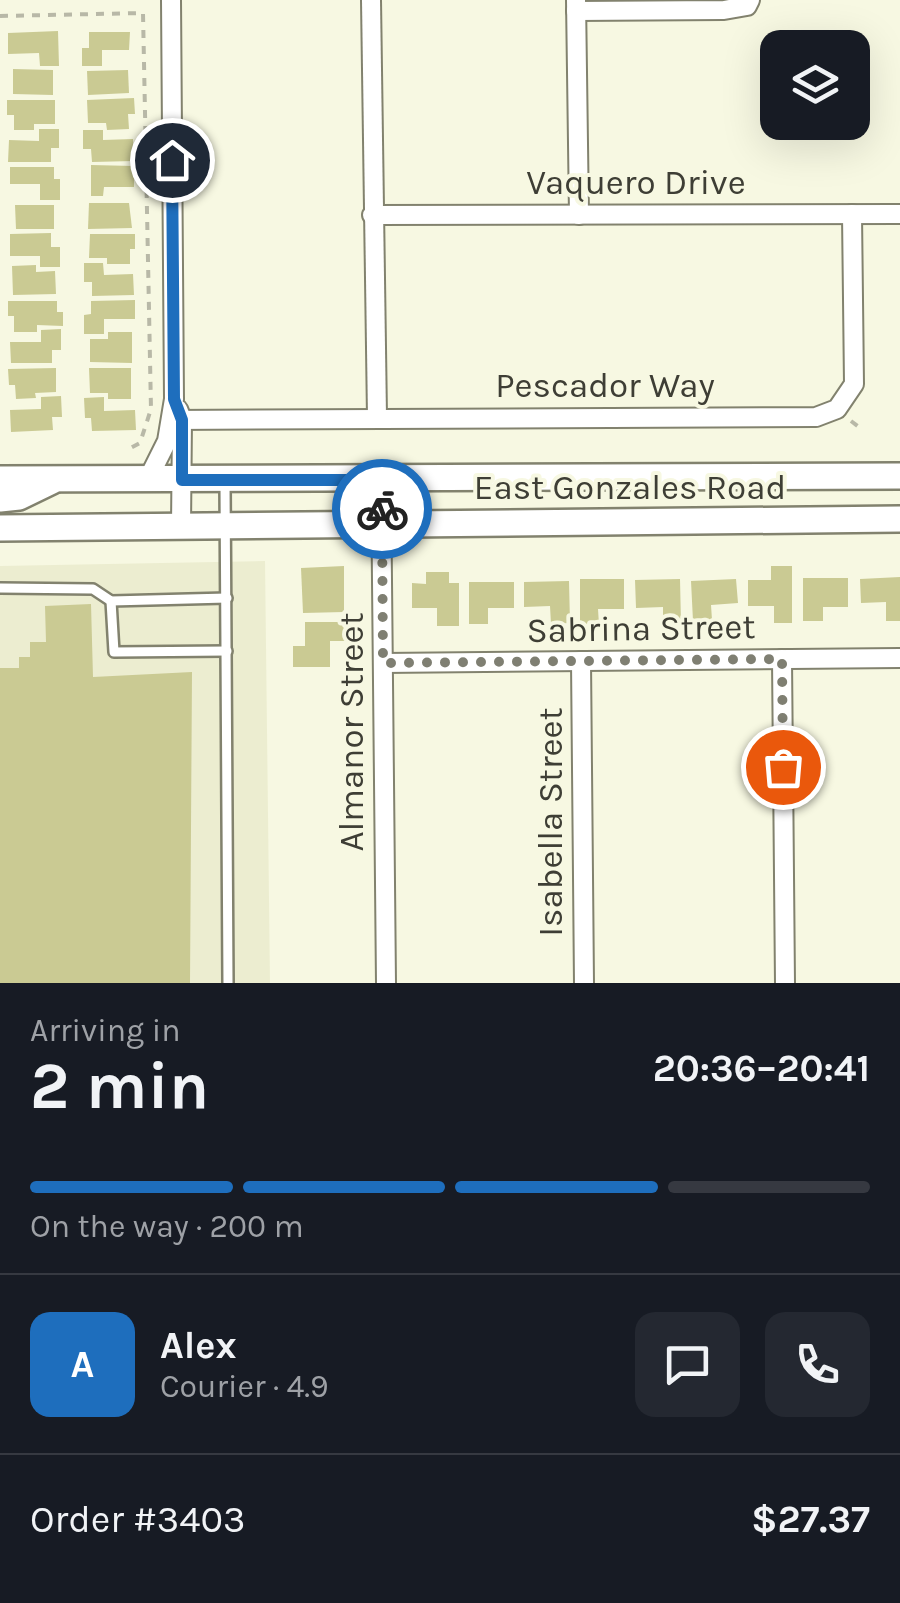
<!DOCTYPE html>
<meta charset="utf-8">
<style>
body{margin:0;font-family:Karla,sans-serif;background:#242831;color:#f1f3f6;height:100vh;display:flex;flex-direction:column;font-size:38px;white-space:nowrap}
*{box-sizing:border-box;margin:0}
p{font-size:32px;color:#9ea1a6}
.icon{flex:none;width:55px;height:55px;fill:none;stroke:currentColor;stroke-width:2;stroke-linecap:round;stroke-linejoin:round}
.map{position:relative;height:983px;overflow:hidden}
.side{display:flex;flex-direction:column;background:#171b24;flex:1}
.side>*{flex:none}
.buttons{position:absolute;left:760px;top:30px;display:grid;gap:20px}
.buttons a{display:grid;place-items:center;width:110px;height:110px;border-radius:20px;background:#171b24;box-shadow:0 10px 40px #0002;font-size:50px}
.pin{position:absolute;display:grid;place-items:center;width:85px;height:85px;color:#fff;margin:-42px;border:5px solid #fff;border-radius:50%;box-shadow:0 2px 10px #0007}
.courier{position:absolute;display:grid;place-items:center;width:100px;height:100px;margin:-50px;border:8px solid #1e6ebd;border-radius:50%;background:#fff;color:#222;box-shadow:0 2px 12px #0007}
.overview em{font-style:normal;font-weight:700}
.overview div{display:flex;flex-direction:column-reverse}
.overview{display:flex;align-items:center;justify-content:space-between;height:170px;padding:0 30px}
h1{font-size:65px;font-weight:700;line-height:75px}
.bar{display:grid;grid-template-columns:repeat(4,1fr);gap:15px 10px;align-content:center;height:120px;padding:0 30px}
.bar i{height:12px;border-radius:8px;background:#363941}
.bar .active{background:#1e6ebd}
.bar p{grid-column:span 4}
.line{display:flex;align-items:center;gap:25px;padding:0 30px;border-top:2px solid #363941}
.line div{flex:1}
.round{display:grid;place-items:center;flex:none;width:105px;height:105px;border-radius:20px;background:#242831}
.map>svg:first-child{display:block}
</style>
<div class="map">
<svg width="900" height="983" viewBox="0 0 900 983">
<rect width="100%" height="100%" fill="#f7f8e2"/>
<polygon fill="#ecedd0" points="265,561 270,983 0,983 0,566"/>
<g fill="#caca93">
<polygon points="58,31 59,66 40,66 39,53 8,54 8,33"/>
<polygon points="89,32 130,32 129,50 102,50 102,66 82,66 82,48 89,48"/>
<polygon points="13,69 53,70 53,95 13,94"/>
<polygon points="128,70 129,93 88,95 87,71"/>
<polygon points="134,98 135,114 128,114 129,129 107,130 106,123 88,123 87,100"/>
<polygon points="7,100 55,100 55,124 34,124 34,130 14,130 14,115 7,115"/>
<polygon points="39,129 59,129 59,148 51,148 51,162 8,162 9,140 39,141"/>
<polygon points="83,130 103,130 103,140 133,139 134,161 92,162 91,149 83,149"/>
<polygon points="91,165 134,166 134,187 104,187 103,196 91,196"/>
<polygon points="10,167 54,167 54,179 60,179 60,200 40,200 40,184 10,184"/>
<polygon points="89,203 129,203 132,228 88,229"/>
<polygon points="15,205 54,205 54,229 16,229"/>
<polygon points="51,233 51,247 60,247 60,267 40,267 40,256 10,256 10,234"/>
<polygon points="90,234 135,234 135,249 130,249 130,264 107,264 107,258 89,258"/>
<polygon points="84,263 103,263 104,275 133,274 134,295 92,296 92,282 84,282"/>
<polygon points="36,265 36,272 55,271 56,294 13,295 12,266"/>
<polygon points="135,300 135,319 104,319 104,334 84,334 84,315 91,314 91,301"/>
<polygon points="8,301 57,301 57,312 63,312 63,326 37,325 37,332 14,332 14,316 8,316"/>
<polygon points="61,329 61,350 52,350 52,363 11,363 10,342 41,342 41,330"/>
<polygon points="108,332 132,332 132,363 90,362 90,339 108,339"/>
<polygon points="56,368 56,392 35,393 36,398 16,399 15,385 9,385 8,369"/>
<polygon points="89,368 131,368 131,399 108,399 108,393 90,393"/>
<polygon points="61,396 62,417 52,417 53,430 11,432 10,410 41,409 41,397"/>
<polygon points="104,397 104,411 135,410 136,430 92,431 91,418 85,418 84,398"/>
<polygon points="344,566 344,612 303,613 301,568"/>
<polygon points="771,566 792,566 792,623 774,623 774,606 748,606 748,580 771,580"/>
<polygon points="426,572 449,572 449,583 459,583 459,626 437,626 437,608 412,608 412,583 426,584"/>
<polygon points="900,577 900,621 886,621 886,602 861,603 860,579"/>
<polygon points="803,578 848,578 848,607 823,607 823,621 803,621"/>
<polygon points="580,579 624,579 624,609 598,609 599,625 580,625"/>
<polygon points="680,579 681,624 663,625 663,607 636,608 635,580"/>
<polygon points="736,579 738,603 711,605 712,620 693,621 691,581"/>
<polygon points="569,581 570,623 551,624 550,606 524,607 524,582"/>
<polygon points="469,582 514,582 514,608 488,608 488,624 469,624"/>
<polygon points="91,604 93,677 192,672 190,983 0,983 0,668 19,668 19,657 30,657 30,642 46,642 45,606"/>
<polygon points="305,622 347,622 347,641 330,641 330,667 293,667 293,646 305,646"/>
</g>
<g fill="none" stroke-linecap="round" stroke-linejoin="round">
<g stroke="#82826e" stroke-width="14">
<g id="service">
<polyline points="225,482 228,983"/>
<polyline points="0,588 93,589 111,601 227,598"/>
<polyline points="111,601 114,652 227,651"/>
</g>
</g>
<g stroke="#82826e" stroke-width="22">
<g id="minor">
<polyline points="371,0 377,417"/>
<polyline points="576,0 579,215"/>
<polyline points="576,11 724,10 747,6 750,0"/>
<polyline points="372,215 900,214"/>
<polyline points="178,409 182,419 181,527"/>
<polyline points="171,420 816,417 837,409 854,384 852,214"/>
<polyline points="148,479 167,441 174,399 171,0"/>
<polyline points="381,480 386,983"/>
<polyline points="782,659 785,983"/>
<polyline points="581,661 584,983"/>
<polyline points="383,663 900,658"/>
</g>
</g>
<g stroke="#82826e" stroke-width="30">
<g id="secondary">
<polyline points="0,479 900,476"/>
<polyline points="0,499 19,497 52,481"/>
<polyline points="0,528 900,519"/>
</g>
</g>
<g stroke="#b8b8a7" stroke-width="4" stroke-dasharray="8 8" stroke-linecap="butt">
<polyline points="0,16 143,13 151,409 140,443 127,450"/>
<polyline points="851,421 863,430"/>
</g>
<use href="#service" stroke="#fff" stroke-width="9"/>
<use href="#minor" stroke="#fff" stroke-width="18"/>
<use href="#secondary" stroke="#fff" stroke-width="25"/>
</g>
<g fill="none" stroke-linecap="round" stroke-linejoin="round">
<polyline stroke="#7f7f72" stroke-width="10" stroke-dasharray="0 18" points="382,509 383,663 782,659 783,767"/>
<polyline stroke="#1e6ebd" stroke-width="12" points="172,160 174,399 182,420 182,480 382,480 382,509"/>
</g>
<g text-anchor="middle" stroke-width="8" stroke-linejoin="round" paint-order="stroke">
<g font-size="35" fill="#3e3e35" stroke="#f7f8e2">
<text x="636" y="194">Vaquero Drive</text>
<text x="605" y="397">Pescador Way</text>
<text x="630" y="499">East Gonzales Road</text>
<text transform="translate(641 628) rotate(-1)" y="12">Sabrina Street</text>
<text transform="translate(351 732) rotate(-90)" y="12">Almanor Street</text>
<text transform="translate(550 822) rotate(-90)" y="12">Isabella Street</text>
</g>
</g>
</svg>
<div class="buttons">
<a><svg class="icon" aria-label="layers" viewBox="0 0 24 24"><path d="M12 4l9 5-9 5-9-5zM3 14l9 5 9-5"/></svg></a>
</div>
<div class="pin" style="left:783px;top:767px;background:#ea580c"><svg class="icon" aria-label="bag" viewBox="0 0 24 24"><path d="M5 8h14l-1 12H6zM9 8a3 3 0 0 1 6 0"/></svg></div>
<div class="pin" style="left:172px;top:160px;background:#1f2937"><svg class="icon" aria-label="home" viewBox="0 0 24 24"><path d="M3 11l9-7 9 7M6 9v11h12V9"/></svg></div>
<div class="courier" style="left:382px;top:509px"><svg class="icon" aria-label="bike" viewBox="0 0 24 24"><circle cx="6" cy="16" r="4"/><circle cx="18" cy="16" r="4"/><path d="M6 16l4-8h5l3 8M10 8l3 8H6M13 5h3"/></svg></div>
</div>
<section class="side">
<div class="overview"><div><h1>2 min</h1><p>Arriving in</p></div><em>20:36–20:41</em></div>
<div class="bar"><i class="active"></i><i class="active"></i><i class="active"></i><i></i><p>On the way · 200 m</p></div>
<div class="line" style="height:180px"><b class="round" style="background:#1e6ebd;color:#fff">A</b><div><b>Alex</b><p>Courier · 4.9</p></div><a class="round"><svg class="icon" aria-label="chat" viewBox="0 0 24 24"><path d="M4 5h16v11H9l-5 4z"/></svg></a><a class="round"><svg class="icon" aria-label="phone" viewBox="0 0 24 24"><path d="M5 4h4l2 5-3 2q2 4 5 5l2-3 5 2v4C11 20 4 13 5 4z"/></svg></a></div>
<div class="line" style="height:130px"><div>Order #3403</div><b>$27.37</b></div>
</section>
